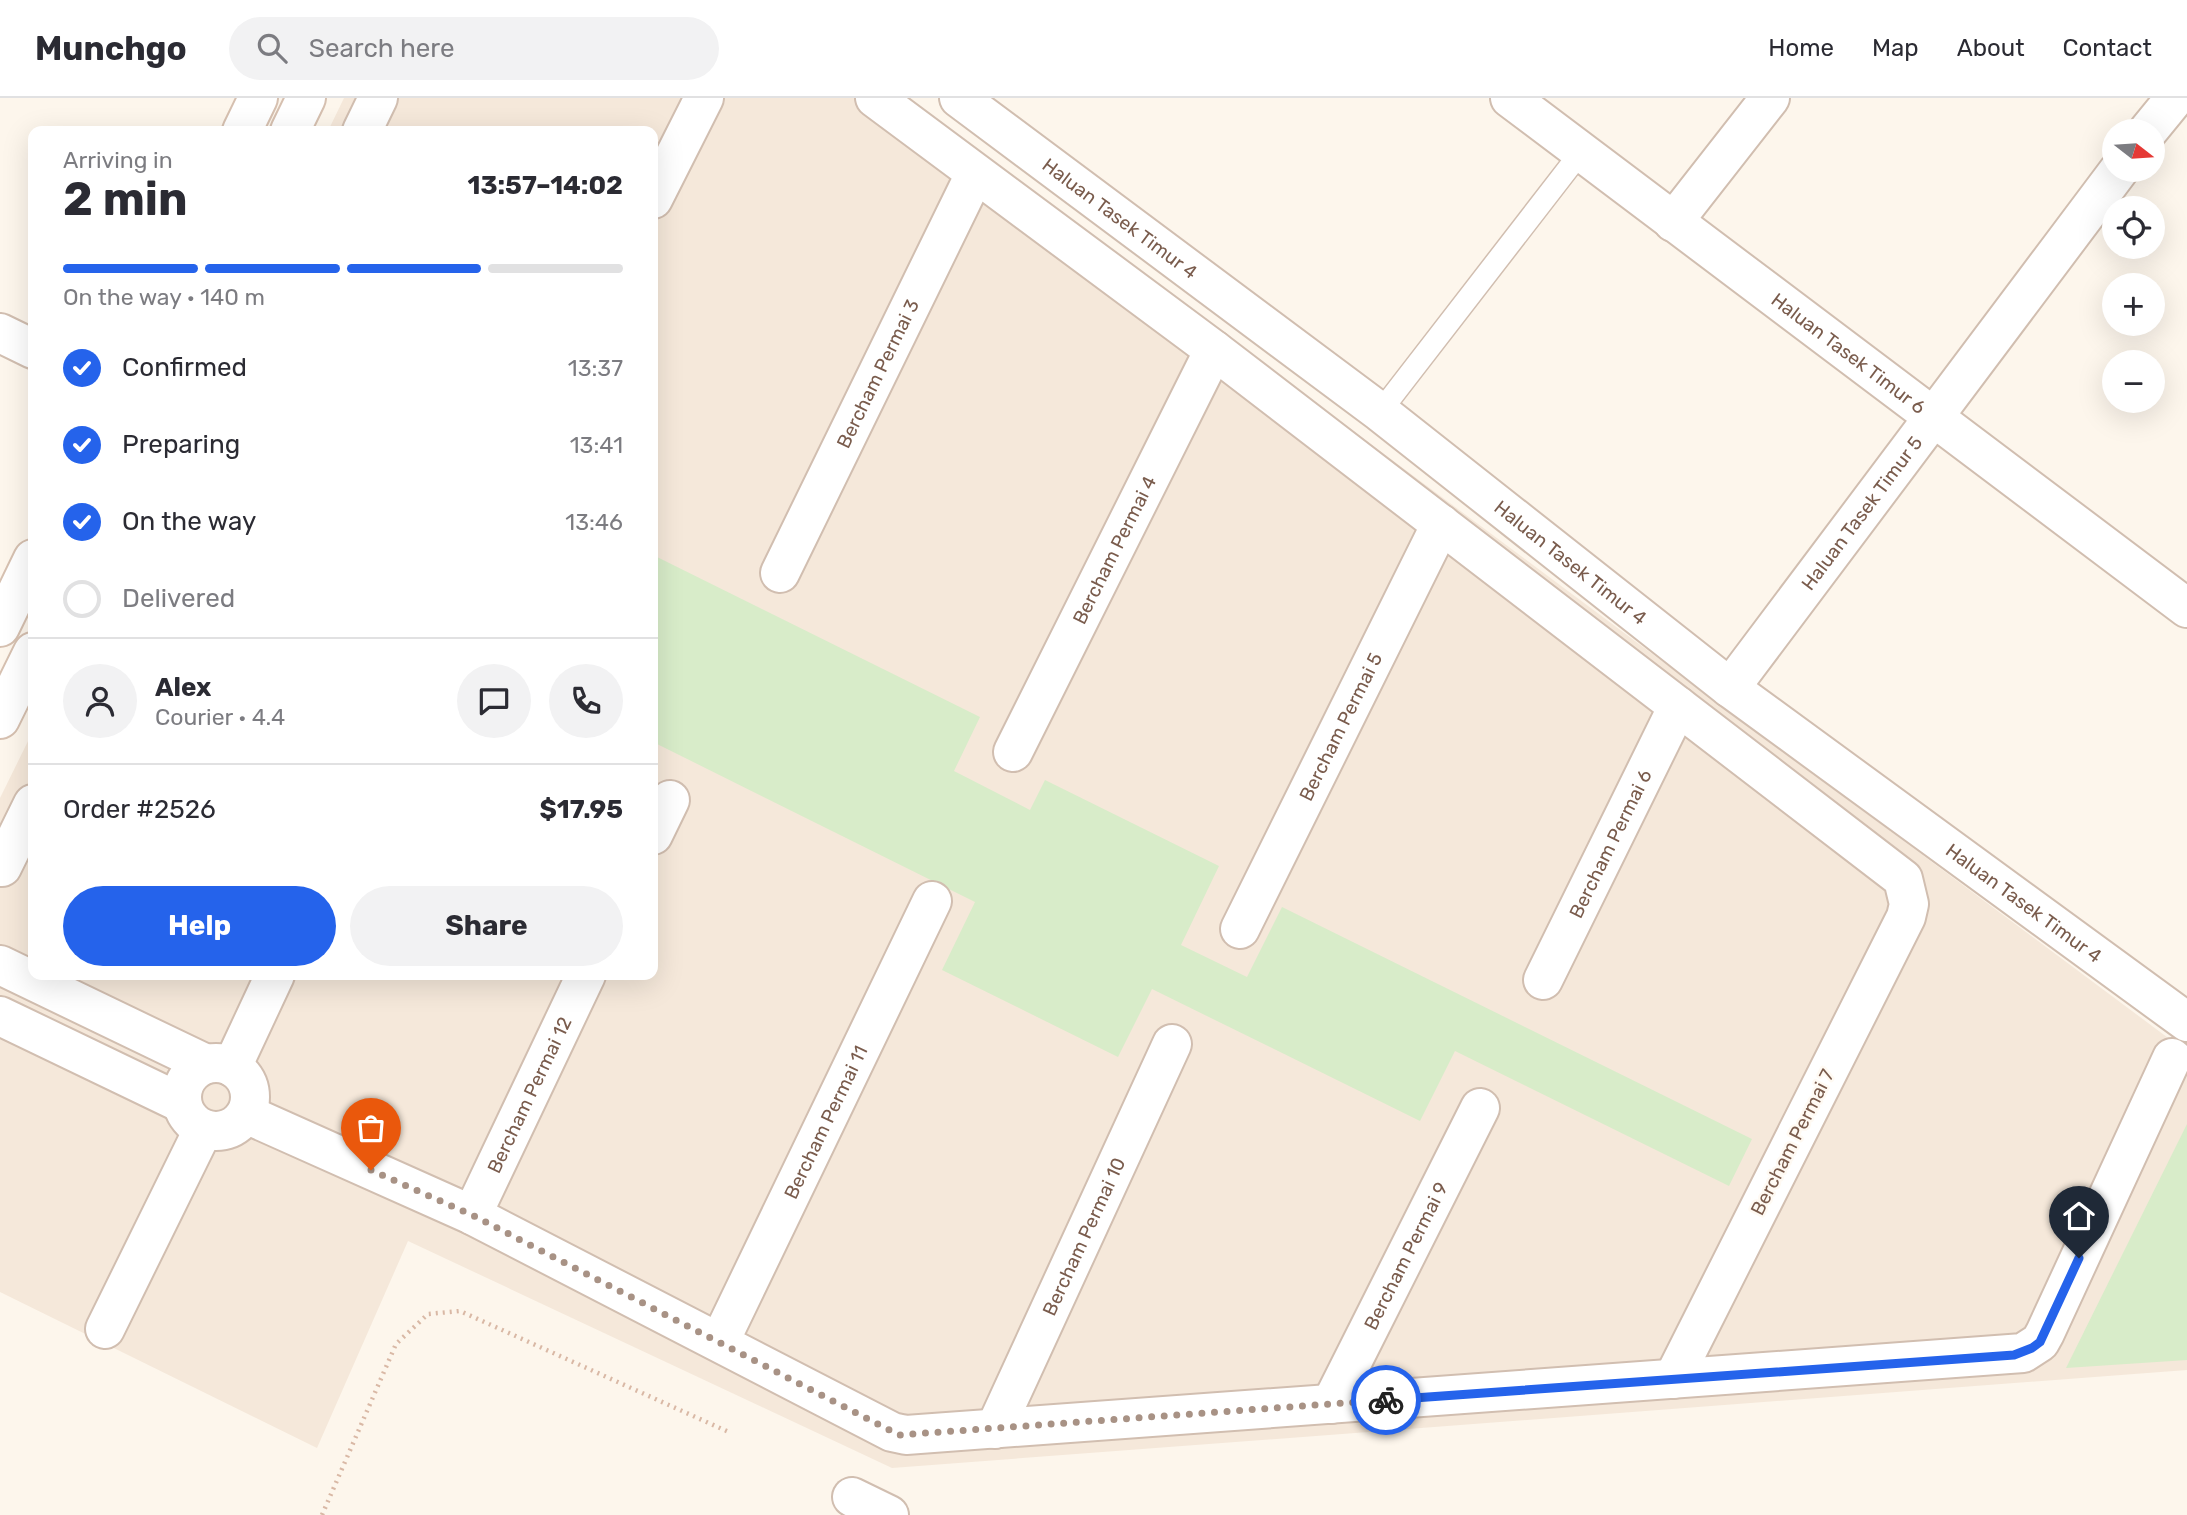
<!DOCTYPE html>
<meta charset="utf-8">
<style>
body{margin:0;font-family:Rubik,sans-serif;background:#f2f2f3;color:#2b2b33;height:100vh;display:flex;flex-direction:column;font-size:26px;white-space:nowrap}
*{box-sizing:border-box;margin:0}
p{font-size:23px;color:#7c7c81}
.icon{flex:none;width:38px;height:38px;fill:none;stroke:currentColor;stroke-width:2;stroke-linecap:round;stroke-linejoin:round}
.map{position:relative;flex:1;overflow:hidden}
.side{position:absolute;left:28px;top:28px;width:630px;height:854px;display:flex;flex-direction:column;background:#fff;border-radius:14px;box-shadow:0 7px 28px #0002}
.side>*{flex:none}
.needle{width:46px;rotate:107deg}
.fabs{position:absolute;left:2102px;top:21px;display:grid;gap:14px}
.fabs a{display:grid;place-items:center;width:63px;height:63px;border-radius:50%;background:#fff;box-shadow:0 7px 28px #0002;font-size:35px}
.pin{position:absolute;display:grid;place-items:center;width:60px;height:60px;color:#fff;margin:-72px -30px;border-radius:50% 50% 50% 0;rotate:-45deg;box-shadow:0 0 7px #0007}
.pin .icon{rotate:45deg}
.courier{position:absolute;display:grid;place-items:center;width:70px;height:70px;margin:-35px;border:5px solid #2563eb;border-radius:50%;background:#fff;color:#222;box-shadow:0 2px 9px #0007}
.overview em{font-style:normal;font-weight:700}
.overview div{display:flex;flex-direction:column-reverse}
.overview{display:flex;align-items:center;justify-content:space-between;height:119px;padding:0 35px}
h1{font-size:46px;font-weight:700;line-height:52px}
.bar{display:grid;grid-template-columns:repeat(4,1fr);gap:10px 7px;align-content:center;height:84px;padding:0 35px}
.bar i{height:9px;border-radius:5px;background:#e1e1e2}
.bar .on{background:#2563eb}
.bar p{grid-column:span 4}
.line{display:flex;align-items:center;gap:18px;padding:0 35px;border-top:2px solid #e1e1e2}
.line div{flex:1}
.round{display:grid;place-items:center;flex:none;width:74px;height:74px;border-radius:37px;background:#f2f2f3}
ol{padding:0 35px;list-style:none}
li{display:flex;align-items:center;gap:21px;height:77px}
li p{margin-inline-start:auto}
li .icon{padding:7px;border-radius:50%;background:#2563eb;color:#fff;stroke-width:4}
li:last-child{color:#7c7c81}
li i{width:38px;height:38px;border:4px solid #e1e1e2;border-radius:50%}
.button{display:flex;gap:14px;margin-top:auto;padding:14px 35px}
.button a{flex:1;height:80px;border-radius:42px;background:#2563eb;color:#fff;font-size:28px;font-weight:700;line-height:80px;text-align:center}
.button a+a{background:#f2f2f3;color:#2b2b33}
header{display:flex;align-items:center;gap:42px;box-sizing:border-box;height:98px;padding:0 35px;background:#fff;border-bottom:2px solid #e1e1e2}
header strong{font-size:33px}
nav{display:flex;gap:38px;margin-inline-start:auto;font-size:24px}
.search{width:490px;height:63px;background:#f2f2f3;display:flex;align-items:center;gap:18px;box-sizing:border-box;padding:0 24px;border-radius:38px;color:#7c7c81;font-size:26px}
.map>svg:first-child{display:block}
</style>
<header>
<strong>Munchgo</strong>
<div class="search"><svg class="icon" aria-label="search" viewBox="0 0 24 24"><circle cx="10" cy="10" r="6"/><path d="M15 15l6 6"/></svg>Search here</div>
<nav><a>Home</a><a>Map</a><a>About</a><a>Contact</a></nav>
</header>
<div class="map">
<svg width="2187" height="1417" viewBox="0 0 2187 1417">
<rect width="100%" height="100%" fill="#fdf6ec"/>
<polygon fill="#f5e8da" points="344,0 906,0 2187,954 2187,1272 892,1370 408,1143 317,1350 0,1194 0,700 33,633 33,877 653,877 653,33 328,33"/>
<g fill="#d8ecc9">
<polygon points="653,457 980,619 954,673 1030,712 1045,682 1219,768 1181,847 1247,879 1282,809 1752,1041 1729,1088 1455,953 1420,1023 1152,891 1118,959 942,872 975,804 653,644"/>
<polygon points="2187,1026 2187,1262 2066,1270"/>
</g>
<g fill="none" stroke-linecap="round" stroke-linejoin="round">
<g stroke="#d1beb0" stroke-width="24">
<polyline id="lane" points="1380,314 1581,54"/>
</g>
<g stroke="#d1beb0" stroke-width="42">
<g id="street">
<polyline points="875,0 1214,252 1903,781 1909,806 1906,819 1673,1281"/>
<path id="s1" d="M959 0 1380 314 1730 590 2187 924"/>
<path id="s2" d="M1510 0 2187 510"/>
<polyline points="362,33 378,0"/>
<polyline points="2148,33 2175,0"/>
<polyline points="653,101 704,0"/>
<polyline points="1673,124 1770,0"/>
<polyline points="0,235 33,251"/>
<path id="s3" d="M780 475 975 76"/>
<path id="s4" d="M1730 590 2119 72"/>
<path id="s5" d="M1013 654 1214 252"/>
<polyline points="653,737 670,702"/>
<polyline points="2,769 33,706"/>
<path id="s6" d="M1240 831 1441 426"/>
<polyline points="0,867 206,966"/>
<path id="s7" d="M1543 882 1678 608"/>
<polyline points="0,918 181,1005"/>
<circle cx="216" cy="999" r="34"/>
<polyline points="232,969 275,877"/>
<polyline points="246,1016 472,1117 892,1334 906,1337 2023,1255 2040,1244 2045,1235 2172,960"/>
<path id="s8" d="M472 1117 586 877"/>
<polyline points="105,1231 203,1032"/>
<path id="s9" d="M720 1243 932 803"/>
<path id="s10" d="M1331 1306 1480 1010"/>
<path id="s11" d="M995 1331 1172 946"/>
<polyline points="852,1399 889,1417"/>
</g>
</g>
<g stroke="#d6c0b0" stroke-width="42">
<g id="secondary">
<polyline points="242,33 258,0"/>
<polyline points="290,33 306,0"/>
<polyline points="0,529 33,461"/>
<polyline points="0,621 33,554"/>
</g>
</g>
<polyline stroke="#d9b8a5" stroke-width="4.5" stroke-dasharray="2 5" stroke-linecap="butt" points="322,1417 396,1246 428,1216 460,1213 731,1335"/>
<use href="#lane" stroke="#fff" stroke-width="21"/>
<use href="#street" stroke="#fff" stroke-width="38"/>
<use href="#secondary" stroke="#fff" stroke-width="38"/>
</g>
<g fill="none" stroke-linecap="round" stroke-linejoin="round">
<polyline stroke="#a89285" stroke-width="7" stroke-dasharray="0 12.6" points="371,1072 472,1117 899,1337 1386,1302"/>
<polyline stroke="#2563eb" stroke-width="9" points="1386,1302 2014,1257 2032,1250 2040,1244 2079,1160"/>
</g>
<g text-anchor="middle" stroke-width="5" stroke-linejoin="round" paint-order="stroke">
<g font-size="19" fill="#7a5c4d" stroke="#fffaf3">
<text dy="7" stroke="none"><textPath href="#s1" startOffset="201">Haluan Tasek Timur 4</textPath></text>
<text dy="7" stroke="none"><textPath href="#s2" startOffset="424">Haluan Tasek Timur 6</textPath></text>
<text dy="7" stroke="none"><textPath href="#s3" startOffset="222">Bercham Permai 3</textPath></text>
<text dy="7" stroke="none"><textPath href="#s4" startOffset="219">Haluan Tasek Timur 5</textPath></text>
<text dy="7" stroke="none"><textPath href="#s5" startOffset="226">Bercham Permai 4</textPath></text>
<text dy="7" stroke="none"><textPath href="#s1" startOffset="768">Haluan Tasek Timur 4</textPath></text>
<text dy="7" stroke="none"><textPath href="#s6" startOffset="226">Bercham Permai 5</textPath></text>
<text dy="7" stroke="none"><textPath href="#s7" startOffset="152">Bercham Permai 6</textPath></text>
<text dy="7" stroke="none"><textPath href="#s1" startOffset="1335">Haluan Tasek Timur 4</textPath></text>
<text dy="7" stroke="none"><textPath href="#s8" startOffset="133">Bercham Permai 12</textPath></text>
<text dy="7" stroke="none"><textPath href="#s9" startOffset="243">Bercham Permai 11</textPath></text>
<text transform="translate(1792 1044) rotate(-63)" y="7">Bercham Permai 7</text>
<text dy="7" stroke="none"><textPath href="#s11" startOffset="212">Bercham Permai 10</textPath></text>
<text dy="7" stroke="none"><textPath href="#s10" startOffset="166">Bercham Permai 9</textPath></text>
</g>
</g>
</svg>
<div class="fabs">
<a><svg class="needle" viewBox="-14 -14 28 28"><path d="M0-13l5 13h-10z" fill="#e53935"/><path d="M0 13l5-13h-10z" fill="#7c7c81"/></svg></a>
<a><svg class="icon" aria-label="locate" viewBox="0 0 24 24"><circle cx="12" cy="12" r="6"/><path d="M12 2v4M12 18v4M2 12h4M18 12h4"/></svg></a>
<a>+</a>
<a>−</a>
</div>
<div class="pin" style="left:371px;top:1072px;background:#ea580c"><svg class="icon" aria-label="bag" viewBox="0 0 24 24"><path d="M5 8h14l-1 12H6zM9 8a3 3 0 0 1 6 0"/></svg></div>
<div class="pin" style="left:2079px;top:1160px;background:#1f2937"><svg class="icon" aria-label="home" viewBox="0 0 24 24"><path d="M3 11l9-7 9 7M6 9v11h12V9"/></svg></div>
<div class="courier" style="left:1386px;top:1302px"><svg class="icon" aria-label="bike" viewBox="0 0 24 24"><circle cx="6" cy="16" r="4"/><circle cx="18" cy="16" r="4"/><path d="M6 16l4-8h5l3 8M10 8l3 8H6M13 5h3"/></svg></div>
<section class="side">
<div class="overview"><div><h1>2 min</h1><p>Arriving in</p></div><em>13:57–14:02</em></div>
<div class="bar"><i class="on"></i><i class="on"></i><i class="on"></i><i></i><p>On the way · 140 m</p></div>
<ol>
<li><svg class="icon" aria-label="check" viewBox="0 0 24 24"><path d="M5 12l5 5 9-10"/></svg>Confirmed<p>13:37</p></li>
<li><svg class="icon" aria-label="check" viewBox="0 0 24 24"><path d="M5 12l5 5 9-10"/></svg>Preparing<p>13:41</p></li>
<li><svg class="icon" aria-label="check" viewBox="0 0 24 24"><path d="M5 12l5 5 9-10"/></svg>On the way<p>13:46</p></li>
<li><i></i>Delivered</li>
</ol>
<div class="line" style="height:126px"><a class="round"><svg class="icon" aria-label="person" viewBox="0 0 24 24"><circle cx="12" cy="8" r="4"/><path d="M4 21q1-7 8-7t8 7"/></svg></a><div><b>Alex</b><p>Courier · 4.4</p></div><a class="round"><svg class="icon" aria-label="chat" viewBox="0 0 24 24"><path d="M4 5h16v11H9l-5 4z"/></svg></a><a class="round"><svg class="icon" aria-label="phone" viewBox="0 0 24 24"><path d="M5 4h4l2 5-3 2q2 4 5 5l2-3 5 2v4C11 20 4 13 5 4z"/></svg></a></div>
<div class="line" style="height:91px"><div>Order #2526</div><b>$17.95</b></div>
<div class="button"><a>Help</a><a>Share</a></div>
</section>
</div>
